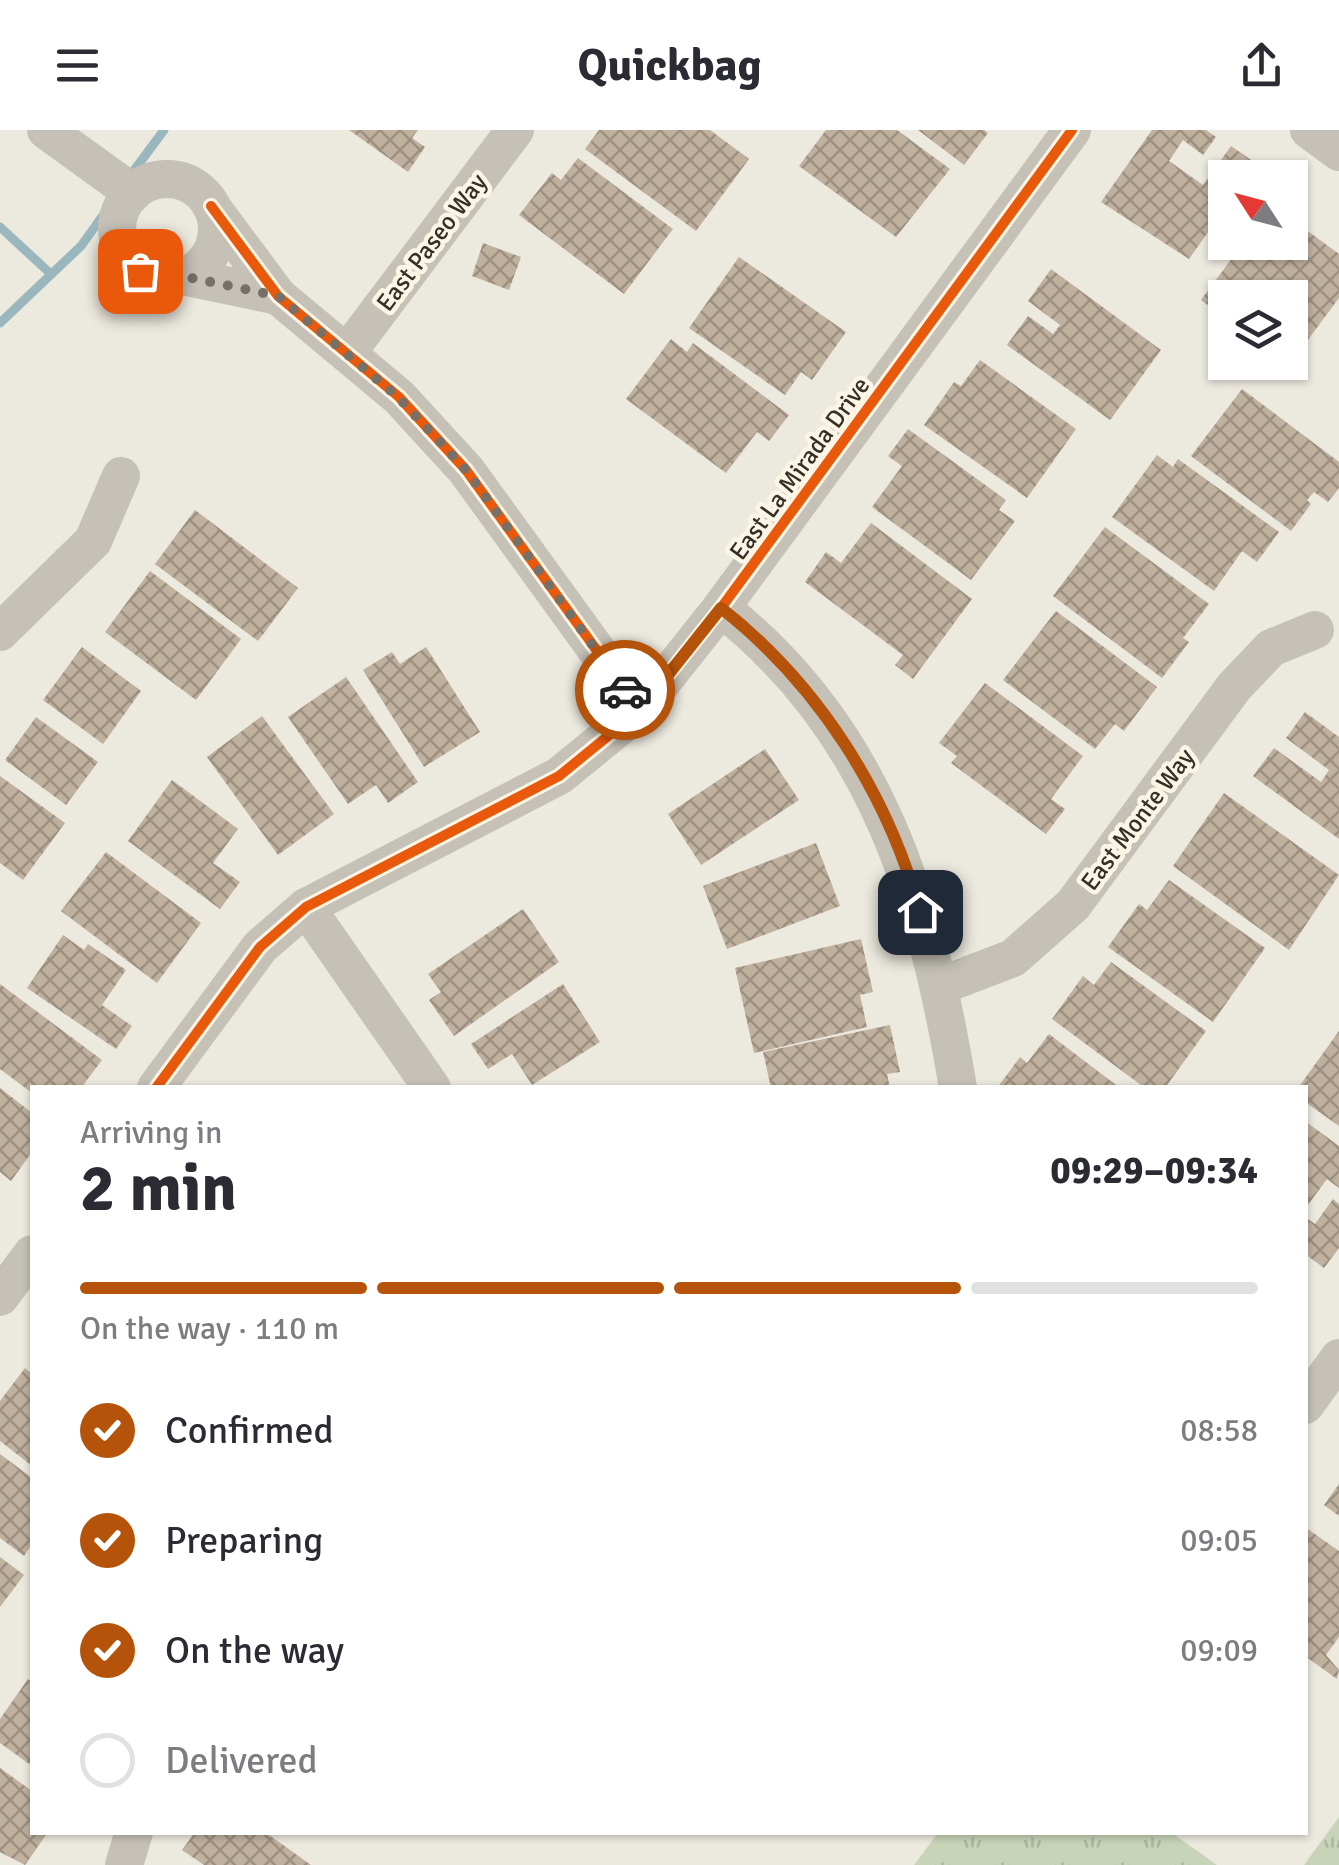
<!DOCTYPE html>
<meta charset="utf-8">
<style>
body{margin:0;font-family:Signika,sans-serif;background:#f7f7f7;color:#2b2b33;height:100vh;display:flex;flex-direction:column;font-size:38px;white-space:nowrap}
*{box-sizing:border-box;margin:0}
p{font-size:32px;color:#7c7c81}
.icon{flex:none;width:55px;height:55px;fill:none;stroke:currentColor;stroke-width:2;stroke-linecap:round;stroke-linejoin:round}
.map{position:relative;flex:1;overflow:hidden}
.details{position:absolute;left:30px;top:955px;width:1278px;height:750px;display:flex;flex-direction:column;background:#fff;border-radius:0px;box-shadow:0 2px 8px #0004}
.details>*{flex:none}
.needle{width:65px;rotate:306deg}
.fabs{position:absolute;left:1208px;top:30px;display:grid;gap:20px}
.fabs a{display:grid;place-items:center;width:100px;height:100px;border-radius:0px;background:#fff;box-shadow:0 2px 8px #0004;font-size:50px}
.pin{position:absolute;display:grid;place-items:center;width:85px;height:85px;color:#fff;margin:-42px;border-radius:20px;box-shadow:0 5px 15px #0006}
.courier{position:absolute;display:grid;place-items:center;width:100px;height:100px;margin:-50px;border:8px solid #b45309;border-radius:50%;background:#fff;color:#222;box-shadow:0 2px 12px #0007}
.head em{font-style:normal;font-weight:800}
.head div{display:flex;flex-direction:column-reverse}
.head{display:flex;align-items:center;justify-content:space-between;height:170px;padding:0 50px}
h1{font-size:65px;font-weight:800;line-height:75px}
.bar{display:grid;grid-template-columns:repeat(4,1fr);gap:15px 10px;align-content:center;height:120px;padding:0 50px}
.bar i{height:12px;border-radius:8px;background:#e1e1e2}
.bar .selected{background:#b45309}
.bar p{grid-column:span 4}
ol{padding:0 50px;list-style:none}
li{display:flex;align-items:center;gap:30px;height:110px}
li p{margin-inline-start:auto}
li .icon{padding:10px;border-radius:50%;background:#b45309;color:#fff;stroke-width:4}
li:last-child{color:#7c7c81}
li i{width:55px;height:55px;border:5px solid #e1e1e2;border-radius:50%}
header{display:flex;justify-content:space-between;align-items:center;height:130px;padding:0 50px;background:#fff;font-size:45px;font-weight:800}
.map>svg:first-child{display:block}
</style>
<header><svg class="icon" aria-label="menu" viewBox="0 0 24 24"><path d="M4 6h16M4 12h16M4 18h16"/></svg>Quickbag<svg class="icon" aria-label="share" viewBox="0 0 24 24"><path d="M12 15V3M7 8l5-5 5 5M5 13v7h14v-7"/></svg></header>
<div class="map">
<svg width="1339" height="1735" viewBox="0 0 1339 1735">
<defs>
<pattern id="park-tufts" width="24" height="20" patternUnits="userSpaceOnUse" patternTransform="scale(2.5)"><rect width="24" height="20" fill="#c8d4b8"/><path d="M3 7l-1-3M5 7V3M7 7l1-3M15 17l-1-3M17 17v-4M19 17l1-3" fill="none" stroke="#acb69e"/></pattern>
<pattern id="building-cross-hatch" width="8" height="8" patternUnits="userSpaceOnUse" patternTransform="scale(2.5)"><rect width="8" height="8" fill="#c0b19f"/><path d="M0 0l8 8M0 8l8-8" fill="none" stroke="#9d9081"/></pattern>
</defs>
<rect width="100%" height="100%" fill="#ece9df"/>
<g fill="url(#park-tufts)">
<polygon points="1339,1687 1339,1735 1304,1735"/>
<polygon points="938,1703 1172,1703 1217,1735 914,1735"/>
</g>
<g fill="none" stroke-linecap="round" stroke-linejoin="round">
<g stroke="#9ab7be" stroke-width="9">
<polyline points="127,50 164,0"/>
<polyline points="0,97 51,144"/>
<polyline points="0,193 81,116 119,63"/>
</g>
</g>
<g fill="url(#building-cross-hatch)">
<polygon points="349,0 418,0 412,8 425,17 408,42"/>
<polygon points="599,0 710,0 749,29 696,101 585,19"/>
<polygon points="826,0 897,0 950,39 896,107 799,36"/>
<polygon points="918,0 984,0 988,3 964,35"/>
<polygon points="1152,0 1206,0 1216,7 1203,25 1183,10 1169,31 1203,55 1231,16 1257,34 1247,48 1225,48 1225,78 1189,129 1101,72"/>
<polygon points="578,28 673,99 624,164 519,85 552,43 561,50"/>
<polygon points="1290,88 1339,124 1339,168 1290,234 1290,168 1225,168 1225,188 1201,170 1244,112 1290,112"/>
<polygon points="483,113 521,127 509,160 472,146"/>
<polygon points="739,127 846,202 812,250 801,242 785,265 689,198"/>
<polygon points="1051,139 1161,220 1110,290 1007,215 1028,186 1053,204 1060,195 1028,171"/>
<polygon points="671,209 687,222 693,213 789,285 769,311 757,302 726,343 626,269"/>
<polygon points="980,230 1076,299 1027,368 924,295 954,252 961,256"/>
<polygon points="1242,259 1339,332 1339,358 1328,372 1314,362 1307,370 1311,374 1291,401 1191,326"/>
<polygon points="908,299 1006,370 999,380 1015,391 971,450 872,377 902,336 888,326"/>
<polygon points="1157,325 1173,337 1178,329 1279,402 1257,432 1242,421 1214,461 1112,387"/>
<polygon points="195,380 298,458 258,511 155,434"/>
<polygon points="871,393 972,469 913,549 895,535 903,525 805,452 826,422 841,433"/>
<polygon points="1105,397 1209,474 1183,508 1189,512 1162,548 1053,466"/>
<polygon points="150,441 241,509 196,570 105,502"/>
<polygon points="1056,481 1157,557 1124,601 1115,594 1095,619 1003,550"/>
<polygon points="82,517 141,561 103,614 43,570"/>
<polygon points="426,517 480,602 424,637 363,540 392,522 400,534"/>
<polygon points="346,547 418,652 388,673 376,655 348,674 288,587"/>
<polygon points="985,553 1083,626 1051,669 1065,679 1046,704 951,633 957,626 939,613"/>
<polygon points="1305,582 1339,607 1339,709 1253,646 1274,618 1321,652 1329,640 1286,608"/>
<polygon points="262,586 334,684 278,725 207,627"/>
<polygon points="36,587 98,632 66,675 5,630"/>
<polygon points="765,619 799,670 701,735 668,684"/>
<polygon points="0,646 65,693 23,750 0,733"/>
<polygon points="172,650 238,699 213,733 240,752 220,779 128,711"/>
<polygon points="1224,663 1339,745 1289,820 1173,736"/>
<polygon points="816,713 840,776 727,819 703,756"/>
<polygon points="106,722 201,793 157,853 61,781"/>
<polygon points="1169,750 1265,818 1213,892 1108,817 1139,774 1147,780"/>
<polygon points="523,779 559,832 454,906 429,870 441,862 428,844"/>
<polygon points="63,805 84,820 88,814 126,840 102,875 132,896 116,919 27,858"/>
<polygon points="861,809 873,862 860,865 867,897 754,923 735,838"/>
<polygon points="1111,832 1206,901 1165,958 1145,958 1052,889 1083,846 1094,855"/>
<polygon points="0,854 102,930 81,958 32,958 32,963 0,939"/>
<polygon points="563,854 600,912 532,955 512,924 488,939 471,914"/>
<polygon points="890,895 900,942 887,944 890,958 771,958 763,922"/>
<polygon points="1339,901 1339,996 1305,972 1305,958 1298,958"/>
<polygon points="1049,904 1120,958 997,958 1020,927 1027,933"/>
<polygon points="0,958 32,983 32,1022 11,1051 0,1042"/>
<polygon points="1305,991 1339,1016 1339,1058 1327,1049 1305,1079"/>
<polygon points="1333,1069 1339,1074 1339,1118 1324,1138 1305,1124 1305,1087 1315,1094"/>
<polygon points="25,1238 32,1244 32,1336 0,1311 0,1271"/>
<polygon points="0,1324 32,1348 32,1414 24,1426 0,1408"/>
<polygon points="1339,1354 1339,1386 1324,1375"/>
<polygon points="1305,1397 1339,1421 1339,1507 1326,1525 1339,1540 1337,1549 1305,1526"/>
<polygon points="0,1427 24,1445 0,1477"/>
<polygon points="28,1549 32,1552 32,1636 0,1613 0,1589"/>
<polygon points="0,1638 32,1661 32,1702 48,1702 25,1735 0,1722"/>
<polygon points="195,1702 265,1702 311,1735 204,1735 182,1720"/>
</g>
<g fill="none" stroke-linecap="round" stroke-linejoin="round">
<g stroke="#c5c1b7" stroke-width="38">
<polyline points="46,0 133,63"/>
<polyline points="1309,0 1339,22"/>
<circle cx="167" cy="99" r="50"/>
<polyline points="211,76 278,166 399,267 466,340 640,580"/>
<polyline points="182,146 278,166"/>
<polyline points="347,223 515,0"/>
<path d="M721 478C876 599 927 771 958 958"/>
<polyline points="0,502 93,411 121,346"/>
<polyline points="306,777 432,958"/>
<polyline points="940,856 1013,828 1073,775 1234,557 1271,518 1315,500"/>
<polyline points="156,958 260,817 306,777 559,646 640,580 721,478 1072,0"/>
<polyline points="0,1167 32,1124"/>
<polyline points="1305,1275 1339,1228"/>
<polyline points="124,1735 134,1702"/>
</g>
<g stroke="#faf5e5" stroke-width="16">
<g id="cycleway">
<polyline points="211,76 278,166 399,267 466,340 640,580"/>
<polyline points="156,958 260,817 306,777 559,646 640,580 721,478 1072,0"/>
</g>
</g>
<use href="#cycleway" stroke="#e8590c" stroke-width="10"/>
</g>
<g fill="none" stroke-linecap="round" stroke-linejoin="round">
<polyline stroke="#767067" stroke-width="10" stroke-dasharray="0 18" points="140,141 154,147 182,146 278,166 398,267 466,340 625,560"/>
<path stroke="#b45309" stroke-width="12" d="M625 560 640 580 721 478C818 554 888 664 920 782"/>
</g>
<g text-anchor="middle" stroke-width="9" stroke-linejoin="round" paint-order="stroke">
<g font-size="25" fill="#362f26" stroke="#faf5e5">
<text transform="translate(431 112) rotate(-53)" y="9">East Paseo Way</text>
<text transform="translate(799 338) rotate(-54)" y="9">East La Mirada Drive</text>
<text transform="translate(1137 689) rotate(-53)" y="9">East Monte Way</text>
</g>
</g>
</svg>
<div class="fabs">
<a><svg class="needle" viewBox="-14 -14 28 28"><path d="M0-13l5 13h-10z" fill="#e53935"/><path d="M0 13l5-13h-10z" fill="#7c7c81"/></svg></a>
<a><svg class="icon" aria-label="layers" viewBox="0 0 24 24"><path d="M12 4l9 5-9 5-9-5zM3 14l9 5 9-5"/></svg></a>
</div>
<div class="pin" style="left:140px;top:141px;background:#ea580c"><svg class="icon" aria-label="bag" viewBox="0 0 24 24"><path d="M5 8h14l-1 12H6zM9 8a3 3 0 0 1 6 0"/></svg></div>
<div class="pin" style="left:920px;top:782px;background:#1f2937"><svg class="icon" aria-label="home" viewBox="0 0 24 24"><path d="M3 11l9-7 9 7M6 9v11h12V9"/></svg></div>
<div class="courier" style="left:625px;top:560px"><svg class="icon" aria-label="car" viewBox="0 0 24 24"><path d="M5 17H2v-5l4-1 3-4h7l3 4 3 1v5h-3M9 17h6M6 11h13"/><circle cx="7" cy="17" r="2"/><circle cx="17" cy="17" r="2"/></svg></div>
<section class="details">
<div class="head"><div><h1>2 min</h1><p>Arriving in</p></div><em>09:29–09:34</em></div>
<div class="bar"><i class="selected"></i><i class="selected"></i><i class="selected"></i><i></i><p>On the way · 110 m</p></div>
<ol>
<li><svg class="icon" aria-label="check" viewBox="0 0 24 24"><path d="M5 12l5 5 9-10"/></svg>Confirmed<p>08:58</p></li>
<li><svg class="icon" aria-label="check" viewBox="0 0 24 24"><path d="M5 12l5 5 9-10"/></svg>Preparing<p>09:05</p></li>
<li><svg class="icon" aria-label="check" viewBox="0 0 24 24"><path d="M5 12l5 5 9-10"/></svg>On the way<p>09:09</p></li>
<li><i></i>Delivered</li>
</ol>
</section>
</div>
